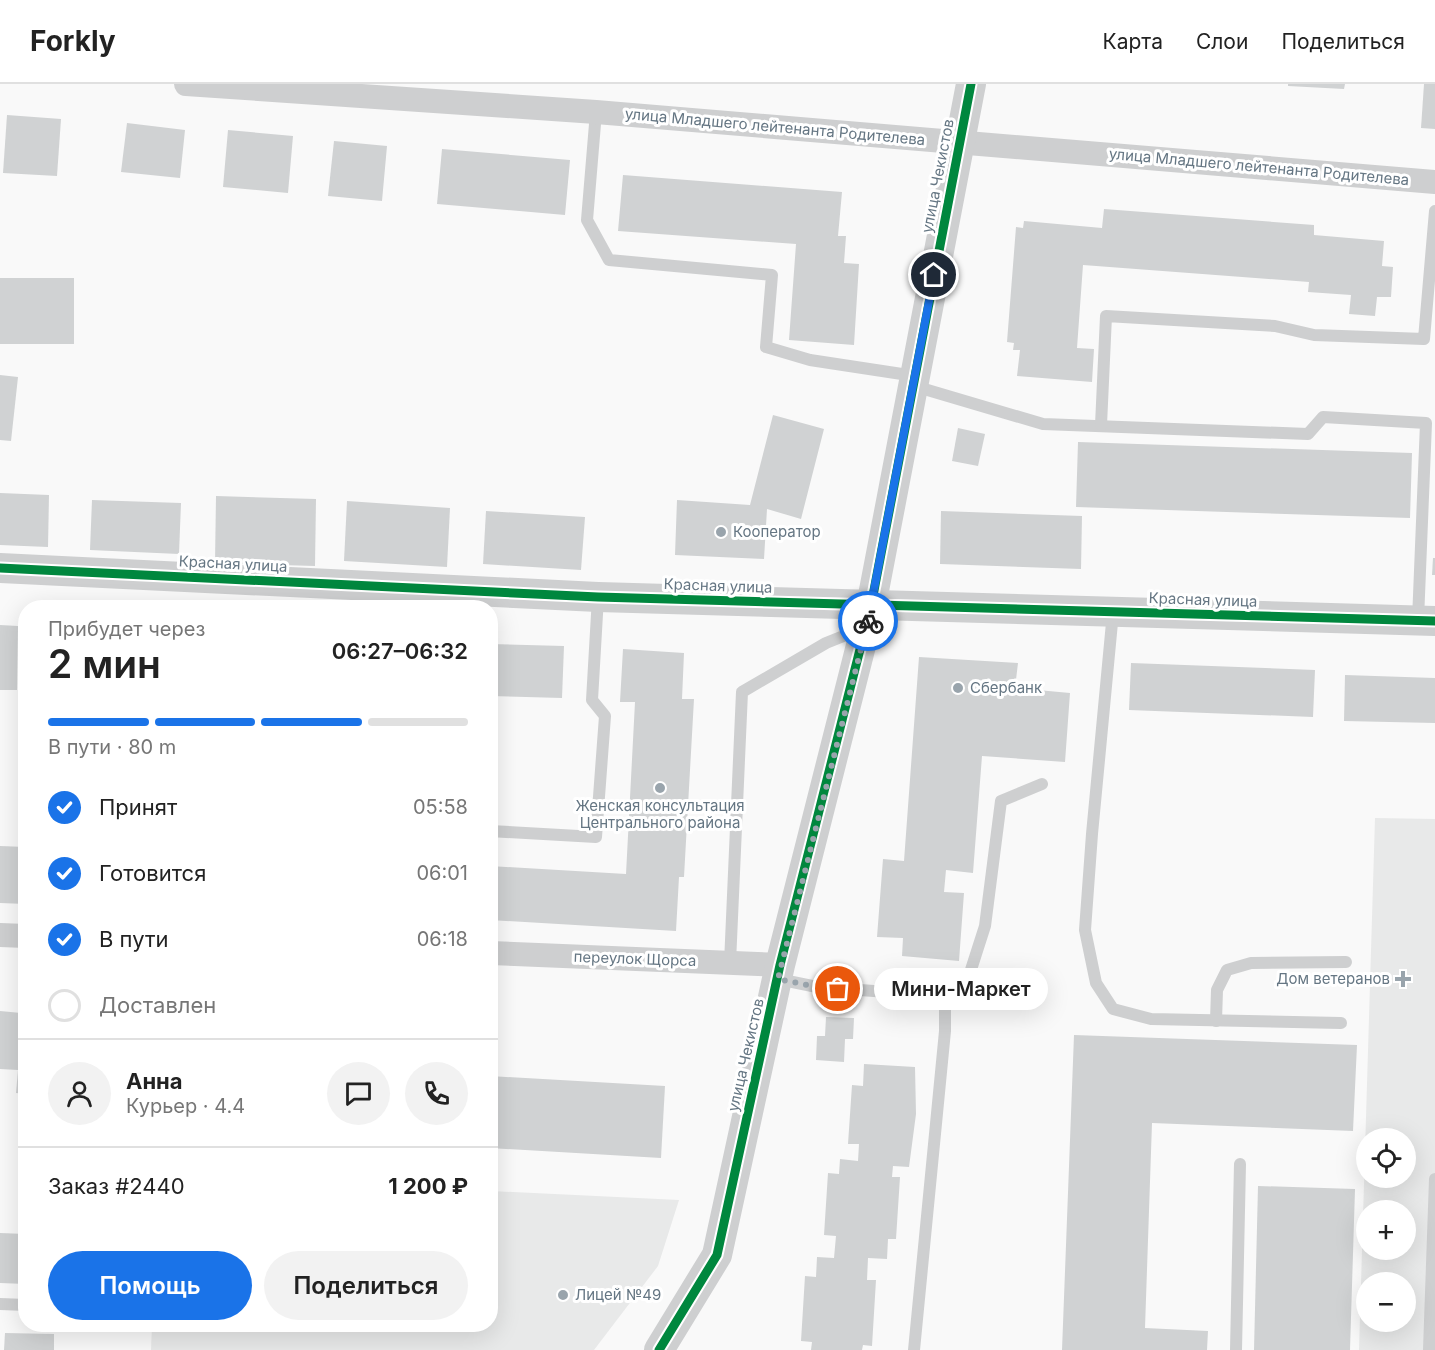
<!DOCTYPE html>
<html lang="ru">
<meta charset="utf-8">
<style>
body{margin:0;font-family:Inter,sans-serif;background:#f2f2f2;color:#222;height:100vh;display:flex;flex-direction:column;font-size:22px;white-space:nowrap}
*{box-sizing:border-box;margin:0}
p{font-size:20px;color:#767676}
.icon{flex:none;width:33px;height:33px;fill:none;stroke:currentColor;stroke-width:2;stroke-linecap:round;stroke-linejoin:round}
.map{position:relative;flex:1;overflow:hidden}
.sheet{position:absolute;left:18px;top:516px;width:480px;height:732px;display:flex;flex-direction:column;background:#fff;border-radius:24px;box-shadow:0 6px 24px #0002}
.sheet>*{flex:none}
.controls{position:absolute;left:1356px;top:1044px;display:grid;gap:12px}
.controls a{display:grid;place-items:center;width:60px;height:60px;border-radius:50%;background:#fff;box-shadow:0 6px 24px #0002;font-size:30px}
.pin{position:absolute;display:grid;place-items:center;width:51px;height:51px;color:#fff;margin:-26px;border:3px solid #fff;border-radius:50%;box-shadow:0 2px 6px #0007}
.courier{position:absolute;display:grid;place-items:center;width:60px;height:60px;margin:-30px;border:4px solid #1a73e8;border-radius:50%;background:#fff;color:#222;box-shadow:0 2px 8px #0007}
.bubble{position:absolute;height:42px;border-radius:21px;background:#fff;box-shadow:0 6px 24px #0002;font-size:20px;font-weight:600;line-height:42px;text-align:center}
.head em{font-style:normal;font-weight:600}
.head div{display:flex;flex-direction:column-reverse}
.head{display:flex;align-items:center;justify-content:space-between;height:102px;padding:0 30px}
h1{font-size:39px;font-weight:600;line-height:45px}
.bar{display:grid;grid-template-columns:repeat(4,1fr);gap:9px 6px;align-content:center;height:72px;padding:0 30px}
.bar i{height:8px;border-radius:4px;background:#e0e0e0}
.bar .current{background:#1a73e8}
.bar p{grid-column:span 4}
.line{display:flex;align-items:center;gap:15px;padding:0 30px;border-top:2px solid #e0e0e0}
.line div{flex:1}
.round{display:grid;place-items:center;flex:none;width:63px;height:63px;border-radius:32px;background:#f2f2f2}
ol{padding:0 30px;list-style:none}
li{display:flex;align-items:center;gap:18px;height:66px}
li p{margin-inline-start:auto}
li .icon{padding:6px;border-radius:50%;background:#1a73e8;color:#fff;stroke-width:4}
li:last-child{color:#767676}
li i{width:33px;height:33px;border:3px solid #e0e0e0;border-radius:50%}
.cta{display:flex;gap:12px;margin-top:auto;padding:12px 30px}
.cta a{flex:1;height:69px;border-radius:36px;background:#1a73e8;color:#fff;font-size:24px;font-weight:600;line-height:69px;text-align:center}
.cta a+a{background:#f2f2f2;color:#222}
header{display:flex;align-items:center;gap:36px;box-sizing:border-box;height:84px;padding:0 30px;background:#fff;border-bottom:2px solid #e0e0e0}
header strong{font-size:28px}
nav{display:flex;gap:33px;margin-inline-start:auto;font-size:21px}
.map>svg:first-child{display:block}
</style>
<header>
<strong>Forkly</strong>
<nav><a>Карта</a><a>Слои</a><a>Поделиться</a></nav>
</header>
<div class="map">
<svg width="1435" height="1266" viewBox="0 0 1435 1266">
<rect width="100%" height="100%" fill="#f9f9f9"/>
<g fill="#e8e9e9" fill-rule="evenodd">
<path d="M1375 734 1435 735V1266H1359ZM1366 1054H1406V1094H1366ZM1366 1126H1406V1166H1366ZM1366 1198H1406V1238H1366Z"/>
<polygon points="491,1107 679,1116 658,1182 594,1266 151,1266 152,1241 490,1240"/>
</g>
<g fill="#d0d2d3">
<polygon points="1288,0 1345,0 1344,5 1288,2"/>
<polygon points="1424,0 1435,0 1435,45 1421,44"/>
<polygon points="7,31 61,35 57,92 3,89"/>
<polygon points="127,39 185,46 180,94 121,88"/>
<polygon points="228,46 293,52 288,109 223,103"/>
<polygon points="334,57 387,62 382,117 328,112"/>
<polygon points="442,65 570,76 565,131 437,120"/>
<polygon points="623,91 842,108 838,152 846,152 844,179 859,180 854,261 789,256 796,160 618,147"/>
<polygon points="1104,125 1314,141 1314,151 1384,157 1382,182 1393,183 1391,213 1377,213 1375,232 1349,230 1351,211 1308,208 1309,198 1083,181 1077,264 1094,265 1092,298 1017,292 1020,266 1013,266 1014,259 1007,258 1016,143 1023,144 1024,137 1102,144"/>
<rect x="0" y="194" width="74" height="66"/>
<polygon points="0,291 18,293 11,357 0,356"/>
<polygon points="773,331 824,345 801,435 767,425 764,475 675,471 677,416 750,421"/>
<polygon points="958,344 985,350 978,382 952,377"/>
<polygon points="1078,358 1412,369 1410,434 1076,423"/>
<polygon points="0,409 49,411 48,463 0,461"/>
<polygon points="216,412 316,415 315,482 215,479"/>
<polygon points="92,416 181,419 179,470 90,466"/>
<polygon points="347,417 450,424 447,483 344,477"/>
<polygon points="486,427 585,433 581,486 483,480"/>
<polygon points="941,427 1082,432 1081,485 940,480"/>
<polygon points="1433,474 1435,474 1435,491 1432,491"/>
<polygon points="0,541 18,542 17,606 0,606"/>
<polygon points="20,550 26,550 26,605 18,605"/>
<polygon points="490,560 564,562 562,614 490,612"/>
<polygon points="623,565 684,569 682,615 694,615 684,793 679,793 676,847 490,836 490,782 626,790 635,618 620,618"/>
<polygon points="919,573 1018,579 1015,604 1070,609 1065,678 982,672 973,789 946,786 944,808 964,809 959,877 902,872 903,854 877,853 883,775 904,777"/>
<polygon points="1131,579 1315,586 1313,633 1129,626"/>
<polygon points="1345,591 1435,594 1435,639 1344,637"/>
<polygon points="0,762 26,763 26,820 0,819"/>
<polygon points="0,927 21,929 19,954 26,955 26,1010 16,1009 18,986 0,985"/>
<polygon points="826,933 854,934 853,955 845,955 844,978 816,976 817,952 825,952"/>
<polygon points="1074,951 1357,961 1353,1047 1152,1039 1145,1244 1208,1247 1207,1266 1062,1266"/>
<polygon points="864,980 915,983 916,1030 909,1083 893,1082 892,1093 900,1093 896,1155 888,1155 887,1175 868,1174 867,1196 876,1196 872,1262 863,1261 862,1266 811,1266 812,1258 801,1257 805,1192 816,1193 817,1173 834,1174 836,1152 824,1151 828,1089 839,1090 840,1075 858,1077 859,1060 848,1060 852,1001 863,1002"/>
<polygon points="490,992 665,1002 661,1074 490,1064"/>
<polygon points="1258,1102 1355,1105 1350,1266 1254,1266"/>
<polygon points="0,1149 26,1150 26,1200 0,1199"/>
<polygon points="5,1249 54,1250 54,1266 4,1266"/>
</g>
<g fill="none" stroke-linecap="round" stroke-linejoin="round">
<g stroke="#cecfd0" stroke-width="12">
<polyline points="596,28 587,136 609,176 772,191 766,263 810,276 915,292"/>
<polyline points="914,302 1043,340 1308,350 1323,333 1426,339 1418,536"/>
<polyline points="1101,341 1106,232 1275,242 1314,251 1424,255 1435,127"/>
<polyline points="1113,528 1092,750 1085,846 1096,899 1113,925 1151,935 1341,939"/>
<polyline points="490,747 596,753 605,632 592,616 598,513"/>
<polyline points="730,879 742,608 826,559 861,545"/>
<polyline points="778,895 817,903 945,912 968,895 985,842 1001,717 1042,700"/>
<polyline points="1216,937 1217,906 1227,886 1251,879 1346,878"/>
<polyline points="0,1220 26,1221"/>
<polyline points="914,1266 945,947 945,912"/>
<polyline points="1236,1266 1240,1080"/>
<polyline points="1429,1266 1435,1095"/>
</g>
<g stroke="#cecfd0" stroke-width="24">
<polyline points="186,0 596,28 1435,98"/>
<polyline points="0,851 26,852"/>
<polyline points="490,869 780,881"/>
</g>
<g stroke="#cecfd0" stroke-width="30">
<polyline points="0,484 598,513 1435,537"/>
<polyline points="659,1266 717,1171 780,881 871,522 971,0"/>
</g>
<g stroke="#fff" stroke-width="13">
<g id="cycleway">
<polyline points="0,484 598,513 1435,537"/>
<polyline points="659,1266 717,1171 780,881 871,522 971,0"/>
</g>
</g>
<use href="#cycleway" stroke="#00873e" stroke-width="9"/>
</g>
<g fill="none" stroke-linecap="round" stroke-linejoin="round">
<polyline stroke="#99a4ac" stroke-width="6" stroke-dasharray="0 10.8" points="838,905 817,903 778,895 868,537"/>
<polyline stroke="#1a73e8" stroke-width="8" points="868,537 934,191"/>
</g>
<g fill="#99a4ac" stroke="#fff" stroke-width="2">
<circle cx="721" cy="448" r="6"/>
<circle cx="958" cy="604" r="6"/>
<circle cx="660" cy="704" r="6"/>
<path d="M1400 886h6v6h6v6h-6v6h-6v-6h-6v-6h6z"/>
<circle cx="563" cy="1211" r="6"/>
</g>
<g text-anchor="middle" stroke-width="6" stroke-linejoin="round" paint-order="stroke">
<g font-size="15" fill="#657683" stroke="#fff">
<text transform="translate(775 43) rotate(5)" y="5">улица Младшего лейтенанта Родителева</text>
<text transform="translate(1259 83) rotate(5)" y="5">улица Младшего лейтенанта Родителева</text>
<text transform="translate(938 92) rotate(-79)" y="5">улица Чекистов</text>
<text transform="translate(233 480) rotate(3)" y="5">Красная улица</text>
<text transform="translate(718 502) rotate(2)" y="5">Красная улица</text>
<text transform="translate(1203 516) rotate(2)" y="5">Красная улица</text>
<text transform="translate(635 875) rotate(2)" y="5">переулок Щорса</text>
<text transform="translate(746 971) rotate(-77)" y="5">улица Чекистов</text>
</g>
<g font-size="15" fill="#657683" stroke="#fff" text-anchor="start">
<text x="733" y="453">Кооператор</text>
<text x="970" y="609">Сбербанк</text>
<text x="660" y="727" text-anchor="middle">Женская консультация<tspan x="660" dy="17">Центрального района</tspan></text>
<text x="1390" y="900" text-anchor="end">Дом ветеранов</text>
<text x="575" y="1216">Лицей №49</text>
</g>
</g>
</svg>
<div class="controls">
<a><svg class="icon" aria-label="locate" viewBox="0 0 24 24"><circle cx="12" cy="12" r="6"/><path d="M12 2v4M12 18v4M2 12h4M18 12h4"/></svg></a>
<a>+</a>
<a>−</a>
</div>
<div class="pin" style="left:838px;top:905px;background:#ea580c"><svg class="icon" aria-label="bag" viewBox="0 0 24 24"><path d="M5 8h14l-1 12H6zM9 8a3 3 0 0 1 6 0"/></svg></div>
<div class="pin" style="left:934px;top:191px;background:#1f2937"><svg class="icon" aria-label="home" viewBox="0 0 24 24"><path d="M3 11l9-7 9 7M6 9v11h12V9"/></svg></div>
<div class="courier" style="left:868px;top:537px"><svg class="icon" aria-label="bike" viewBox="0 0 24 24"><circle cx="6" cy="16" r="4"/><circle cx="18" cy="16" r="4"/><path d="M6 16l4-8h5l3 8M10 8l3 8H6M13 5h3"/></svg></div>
<div class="bubble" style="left:874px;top:884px;width:174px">Мини-Маркет</div>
<section class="sheet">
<div class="head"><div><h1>2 мин</h1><p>Прибудет через</p></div><em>06:27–06:32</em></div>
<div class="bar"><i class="current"></i><i class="current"></i><i class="current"></i><i></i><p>В пути · 80 m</p></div>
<ol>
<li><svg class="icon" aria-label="check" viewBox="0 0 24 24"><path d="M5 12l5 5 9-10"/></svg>Принят<p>05:58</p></li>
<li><svg class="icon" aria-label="check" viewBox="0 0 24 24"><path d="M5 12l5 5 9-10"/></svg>Готовится<p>06:01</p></li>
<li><svg class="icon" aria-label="check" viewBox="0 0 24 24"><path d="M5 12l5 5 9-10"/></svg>В пути<p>06:18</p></li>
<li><i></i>Доставлен</li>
</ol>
<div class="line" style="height:108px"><a class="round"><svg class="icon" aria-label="person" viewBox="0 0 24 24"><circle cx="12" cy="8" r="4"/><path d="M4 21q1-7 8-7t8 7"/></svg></a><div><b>Анна</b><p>Курьер · 4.4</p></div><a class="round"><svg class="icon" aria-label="chat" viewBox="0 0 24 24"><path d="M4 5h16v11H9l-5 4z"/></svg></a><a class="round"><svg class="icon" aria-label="phone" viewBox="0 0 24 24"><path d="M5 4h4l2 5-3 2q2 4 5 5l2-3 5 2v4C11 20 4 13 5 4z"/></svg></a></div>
<div class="line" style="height:78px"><div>Заказ #2440</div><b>1 200 ₽</b></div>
<div class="cta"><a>Помощь</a><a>Поделиться</a></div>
</section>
</div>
